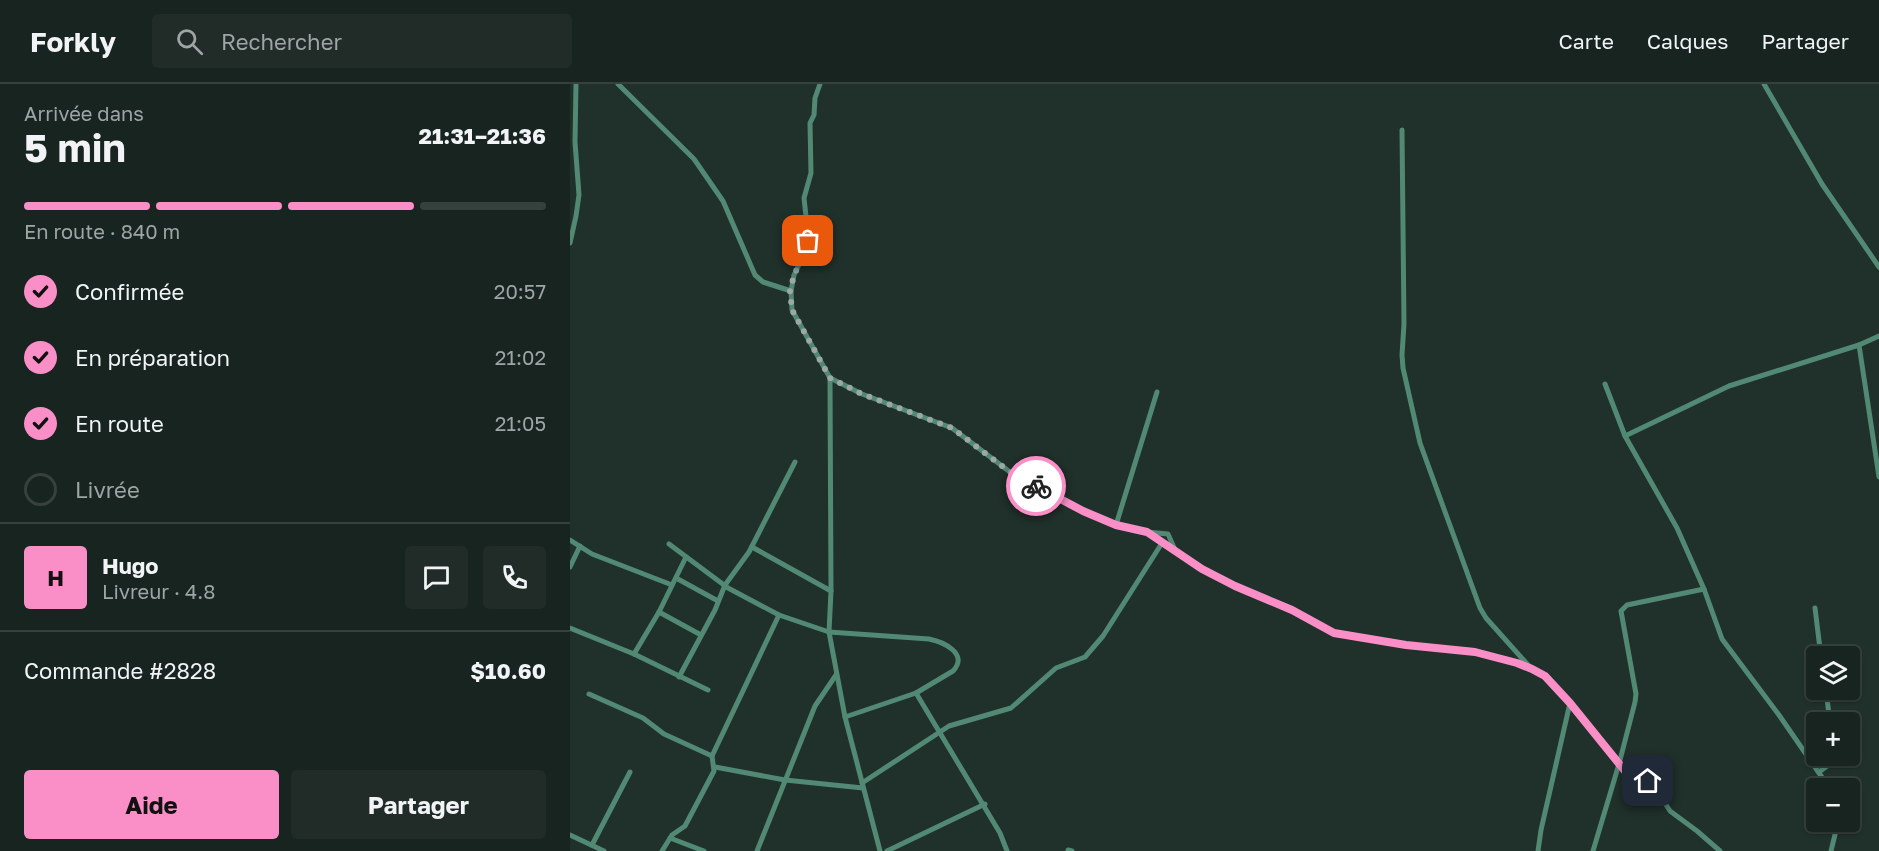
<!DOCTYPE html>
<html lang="fr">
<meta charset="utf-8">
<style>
body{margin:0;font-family:"Golos Text",sans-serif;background:#212c29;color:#f1f3f6;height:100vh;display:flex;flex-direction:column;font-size:22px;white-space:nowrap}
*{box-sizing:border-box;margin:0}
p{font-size:20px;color:#9fa4a5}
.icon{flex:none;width:33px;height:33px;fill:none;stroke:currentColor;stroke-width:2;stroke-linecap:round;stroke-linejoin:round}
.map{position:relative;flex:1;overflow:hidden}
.sheet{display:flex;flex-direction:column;background:#182420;width:570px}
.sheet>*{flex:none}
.buttons{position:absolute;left:1236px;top:562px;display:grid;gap:12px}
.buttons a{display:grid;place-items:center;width:54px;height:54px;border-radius:6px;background:#182420;box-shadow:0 2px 4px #0004,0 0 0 2px #36413e;font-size:30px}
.pin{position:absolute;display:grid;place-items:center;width:51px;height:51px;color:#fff;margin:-26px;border-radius:12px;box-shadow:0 3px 9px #0006}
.courier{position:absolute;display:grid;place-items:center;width:60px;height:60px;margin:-30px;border:4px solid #fa8fc8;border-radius:50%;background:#fff;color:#222;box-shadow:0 2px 8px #0007}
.summary em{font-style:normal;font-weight:700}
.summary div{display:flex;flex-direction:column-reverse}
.summary{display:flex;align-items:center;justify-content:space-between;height:102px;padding:0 24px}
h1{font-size:39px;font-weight:700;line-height:45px}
.bar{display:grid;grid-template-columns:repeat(4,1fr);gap:9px 6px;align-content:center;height:72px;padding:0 24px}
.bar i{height:8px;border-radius:4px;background:#36413e}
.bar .current{background:#fa8fc8}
.bar p{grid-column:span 4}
.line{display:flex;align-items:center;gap:15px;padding:0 24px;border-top:2px solid #36413e}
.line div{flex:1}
.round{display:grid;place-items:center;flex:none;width:63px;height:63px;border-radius:6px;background:#212c29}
ol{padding:0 24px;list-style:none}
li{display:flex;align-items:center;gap:18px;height:66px}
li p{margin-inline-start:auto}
li .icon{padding:6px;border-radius:50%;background:#fa8fc8;color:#111;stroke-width:4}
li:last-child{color:#9fa4a5}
li i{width:33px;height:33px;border:3px solid #36413e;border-radius:50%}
.cta{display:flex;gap:12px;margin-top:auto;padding:12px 24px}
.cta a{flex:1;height:69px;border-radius:6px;background:#fa8fc8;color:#111;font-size:24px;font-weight:700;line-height:69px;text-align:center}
.cta a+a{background:#212c29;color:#f1f3f6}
header{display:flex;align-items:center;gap:36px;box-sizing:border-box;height:84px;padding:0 30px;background:#182420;border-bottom:2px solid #36413e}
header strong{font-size:28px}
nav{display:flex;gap:33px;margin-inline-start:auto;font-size:21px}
.search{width:420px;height:54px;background:#212c29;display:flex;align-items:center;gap:15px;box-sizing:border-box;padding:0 21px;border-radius:6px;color:#9fa4a5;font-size:22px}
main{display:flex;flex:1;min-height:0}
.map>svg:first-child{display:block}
</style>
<header>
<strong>Forkly</strong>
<div class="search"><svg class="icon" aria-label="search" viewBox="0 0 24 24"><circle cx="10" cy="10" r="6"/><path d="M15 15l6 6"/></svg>Rechercher</div>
<nav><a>Carte</a><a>Calques</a><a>Partager</a></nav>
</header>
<main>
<section class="sheet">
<div class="summary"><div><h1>5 min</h1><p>Arrivée dans</p></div><em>21:31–21:36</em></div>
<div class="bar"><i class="current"></i><i class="current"></i><i class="current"></i><i></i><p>En route · 840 m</p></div>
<ol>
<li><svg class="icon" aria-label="check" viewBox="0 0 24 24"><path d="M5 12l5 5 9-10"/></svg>Confirmée<p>20:57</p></li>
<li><svg class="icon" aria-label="check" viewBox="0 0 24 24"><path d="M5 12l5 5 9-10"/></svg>En préparation<p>21:02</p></li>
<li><svg class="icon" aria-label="check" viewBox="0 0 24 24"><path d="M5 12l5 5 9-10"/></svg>En route<p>21:05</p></li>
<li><i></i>Livrée</li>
</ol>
<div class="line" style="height:108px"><b class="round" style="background:#fa8fc8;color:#111">H</b><div><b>Hugo</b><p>Livreur · 4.8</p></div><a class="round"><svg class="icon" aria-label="chat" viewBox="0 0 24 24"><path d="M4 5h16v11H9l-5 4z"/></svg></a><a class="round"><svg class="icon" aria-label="phone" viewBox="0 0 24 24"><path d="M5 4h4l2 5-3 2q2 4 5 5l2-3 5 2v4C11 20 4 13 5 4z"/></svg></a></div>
<div class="line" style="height:78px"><div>Commande #2828</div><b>$10.60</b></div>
<div class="cta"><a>Aide</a><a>Partager</a></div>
</section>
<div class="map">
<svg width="1309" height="767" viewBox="0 0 1309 767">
<rect width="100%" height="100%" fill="#20302a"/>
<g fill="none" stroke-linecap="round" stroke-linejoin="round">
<g stroke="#518974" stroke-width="5">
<polyline points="48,0 124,75 153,117 185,191 193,198 221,207"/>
<polyline points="250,0 245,14 244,31 240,39 241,89 234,114 239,160 224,191 221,207 222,226 260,294 261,507 259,548 275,633 310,767"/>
<polyline points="1194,0 1252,100 1309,183"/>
<polyline points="832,46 834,240 832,271 833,284 850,359 910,524 916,534 959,582"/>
<polyline points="0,159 6,132 9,111 5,58 6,0"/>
<polyline points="1309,252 1289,261 1309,393"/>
<polyline points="260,294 292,310 382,344 440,388 513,427 546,441 577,448 598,450 606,468 632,485 665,502 722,526 764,549 836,561 905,568 947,579 962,585 975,593 1000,619 1059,692 1082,699 1100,727 1127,747 1150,767"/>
<polyline points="1035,300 1055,352 1107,444 1134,505 1152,555 1209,631 1260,705"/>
<polyline points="1055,352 1159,302 1289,261"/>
<polyline points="546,441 587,308"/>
<polyline points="578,449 605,468"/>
<polyline points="0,456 22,470 102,501"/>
<path d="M99 460 158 504 209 531 259 548 359 555C374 558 399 570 383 587L346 609 275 633"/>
<polyline points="182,463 261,507"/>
<polyline points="0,483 10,462"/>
<polyline points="106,494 148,517"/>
<polyline points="1245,524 1251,573"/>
<polyline points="89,528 131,551"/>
<polyline points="0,544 64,570 138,606"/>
<polyline points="64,570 89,528 116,473"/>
<polyline points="109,593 145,526 155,501 179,468 225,378"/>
<polyline points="1256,606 1260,639"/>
<polyline points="346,609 430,749 437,767"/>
<polyline points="19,610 73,634 94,650 142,672"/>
<polyline points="145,683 215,696 293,704"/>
<polyline points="1249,688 1264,677 1263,672"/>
<polyline points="292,699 379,642 441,624 486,584 515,573 533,552 592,459"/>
<polyline points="0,751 34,767"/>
<polyline points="100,754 134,767"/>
<polyline points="22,761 60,688"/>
<polyline points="498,766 502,767"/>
<polyline points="92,767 102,751 115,742 144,687 142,672 209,531"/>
<polyline points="187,767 245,622 266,591"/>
<polyline points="317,767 415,720"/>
<polyline points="968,767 971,746 1000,619"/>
<polyline points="1023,767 1049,680 1065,618 1066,610 1051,527 1057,521 1134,505"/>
<polyline points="1261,767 1268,738"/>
</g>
</g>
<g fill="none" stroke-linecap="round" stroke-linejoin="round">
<polyline stroke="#9ca8a4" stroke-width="6" stroke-dasharray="0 10.8" points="238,157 238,163 224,191 220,207 222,226 260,294 292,310 382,344 440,388 466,402"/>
<polyline stroke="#fa8fc8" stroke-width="8" points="466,402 513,427 546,441 577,448 632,485 665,502 722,526 764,549 836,561 905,568 947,579 962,585 975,592 1000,619 1059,692 1078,697"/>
</g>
</svg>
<div class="buttons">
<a><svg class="icon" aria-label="layers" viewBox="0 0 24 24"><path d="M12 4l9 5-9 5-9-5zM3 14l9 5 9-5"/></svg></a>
<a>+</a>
<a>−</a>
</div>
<div class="pin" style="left:238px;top:157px;background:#ea580c"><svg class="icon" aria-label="bag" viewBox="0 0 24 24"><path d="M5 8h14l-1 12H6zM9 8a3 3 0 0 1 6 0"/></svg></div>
<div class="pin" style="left:1078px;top:697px;background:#1f2937"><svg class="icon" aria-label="home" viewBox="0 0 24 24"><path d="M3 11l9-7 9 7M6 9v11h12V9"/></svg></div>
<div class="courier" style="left:466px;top:402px"><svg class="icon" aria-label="bike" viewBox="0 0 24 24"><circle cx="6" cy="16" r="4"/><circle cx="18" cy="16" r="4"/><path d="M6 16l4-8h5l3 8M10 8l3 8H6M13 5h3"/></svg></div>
</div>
</main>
